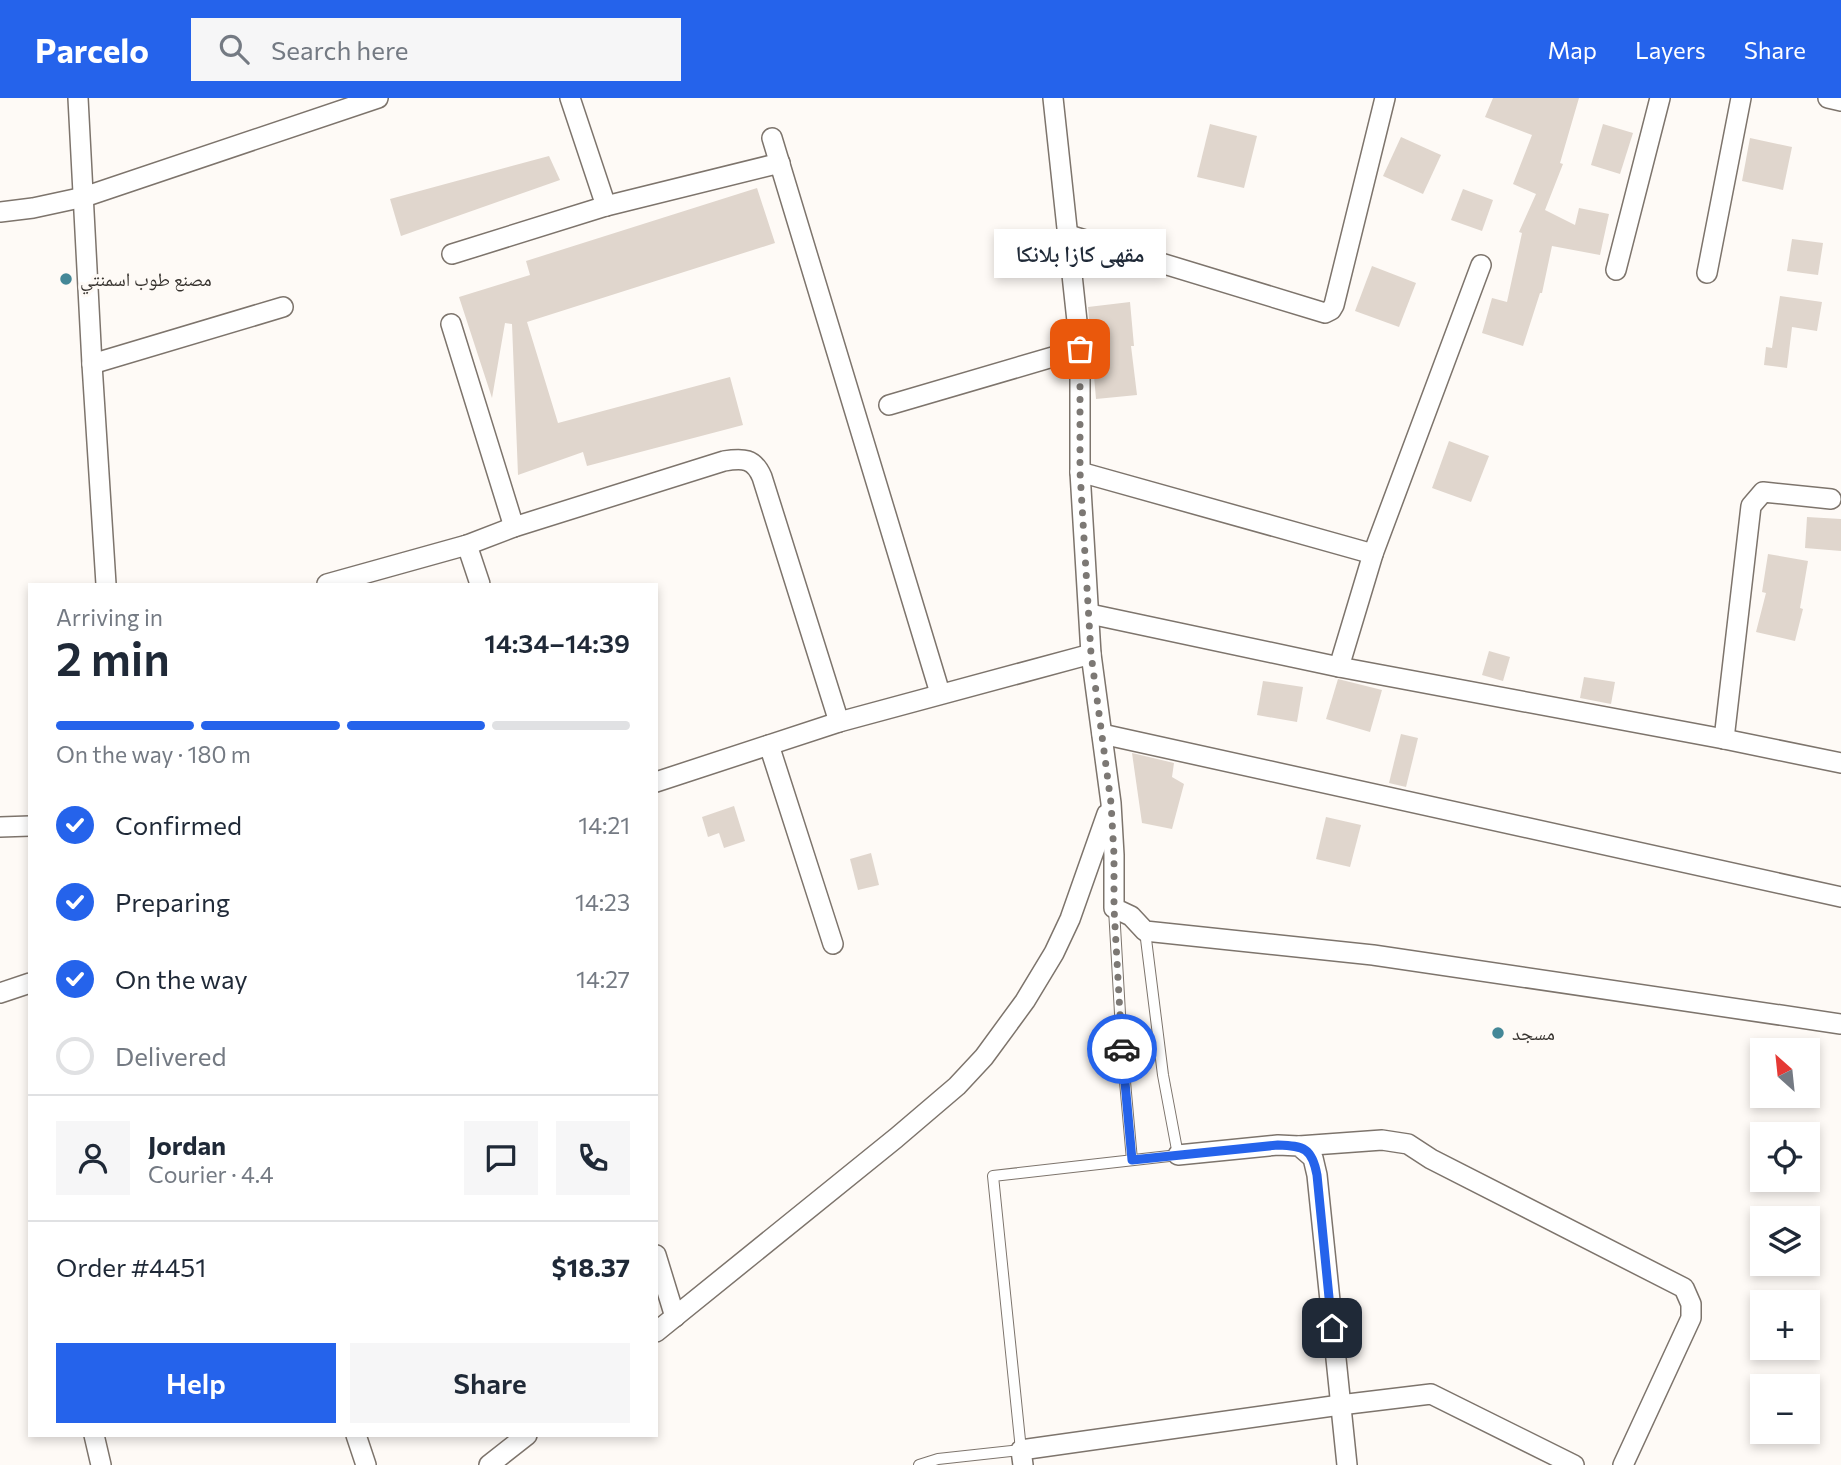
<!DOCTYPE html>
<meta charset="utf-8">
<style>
body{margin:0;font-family:Commissioner,"Noto Naskh Arabic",sans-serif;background:#f6f6f7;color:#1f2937;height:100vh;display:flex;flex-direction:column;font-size:26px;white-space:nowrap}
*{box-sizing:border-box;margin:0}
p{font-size:23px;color:#747a83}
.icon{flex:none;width:38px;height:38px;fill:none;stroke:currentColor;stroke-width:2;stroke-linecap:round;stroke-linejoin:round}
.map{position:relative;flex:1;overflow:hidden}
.panel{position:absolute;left:28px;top:485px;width:630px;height:854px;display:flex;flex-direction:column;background:#fff;border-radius:0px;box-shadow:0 4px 10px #0003}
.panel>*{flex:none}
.needle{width:46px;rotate:333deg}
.controls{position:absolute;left:1750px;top:940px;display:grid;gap:14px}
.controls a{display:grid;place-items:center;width:70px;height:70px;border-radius:0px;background:#fff;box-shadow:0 4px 10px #0003;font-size:35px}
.pin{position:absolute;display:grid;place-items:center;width:60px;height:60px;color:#fff;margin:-30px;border-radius:14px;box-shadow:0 4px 10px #0006}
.courier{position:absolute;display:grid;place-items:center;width:70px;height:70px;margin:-35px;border:5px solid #2563eb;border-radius:50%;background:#fff;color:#222;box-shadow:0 2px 9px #0007}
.bubble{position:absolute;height:49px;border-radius:0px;background:#fff;box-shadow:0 4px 10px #0003;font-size:23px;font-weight:600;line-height:49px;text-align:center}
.head em{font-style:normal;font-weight:600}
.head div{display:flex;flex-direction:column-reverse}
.head{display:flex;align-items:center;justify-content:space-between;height:119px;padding:0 28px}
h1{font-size:46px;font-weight:600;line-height:52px}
.bar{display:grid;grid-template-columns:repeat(4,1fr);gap:10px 7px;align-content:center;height:84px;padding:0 28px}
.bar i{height:9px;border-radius:5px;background:#e0e1e3}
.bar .selected{background:#2563eb}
.bar p{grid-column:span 4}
.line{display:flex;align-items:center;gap:18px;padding:0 28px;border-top:2px solid #e0e1e3}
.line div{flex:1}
.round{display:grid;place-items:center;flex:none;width:74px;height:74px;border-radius:0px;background:#f6f6f7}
ol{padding:0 28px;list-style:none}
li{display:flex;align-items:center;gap:21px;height:77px}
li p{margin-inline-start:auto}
li .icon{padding:7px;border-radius:50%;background:#2563eb;color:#fff;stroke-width:4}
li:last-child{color:#747a83}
li i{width:38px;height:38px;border:4px solid #e0e1e3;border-radius:50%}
.primary-button{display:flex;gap:14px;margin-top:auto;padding:14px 28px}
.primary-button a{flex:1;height:80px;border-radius:0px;background:#2563eb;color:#fff;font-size:28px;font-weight:600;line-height:80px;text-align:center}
.primary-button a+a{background:#f6f6f7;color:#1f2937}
header{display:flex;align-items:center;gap:42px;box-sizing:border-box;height:98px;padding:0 35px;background:#2563eb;color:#fff}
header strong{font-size:33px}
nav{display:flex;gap:38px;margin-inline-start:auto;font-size:24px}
.search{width:490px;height:63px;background:#f6f6f7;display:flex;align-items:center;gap:18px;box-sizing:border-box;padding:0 24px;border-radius:0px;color:#747a83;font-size:26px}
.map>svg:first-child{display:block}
</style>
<header>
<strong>Parcelo</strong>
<div class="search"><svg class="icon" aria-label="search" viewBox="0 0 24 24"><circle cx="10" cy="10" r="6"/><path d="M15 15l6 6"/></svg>Search here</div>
<nav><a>Map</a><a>Layers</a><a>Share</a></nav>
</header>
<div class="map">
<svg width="1841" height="1367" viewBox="0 0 1841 1367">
<rect width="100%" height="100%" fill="#fefaf6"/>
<g fill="#e0d6cd">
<polygon points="1493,0 1579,0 1560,65 1563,66 1545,112 1575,127 1579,110 1609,116 1600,157 1552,148 1542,195 1540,195 1523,248 1482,235 1492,200 1507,204 1522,135 1519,134 1536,96 1513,86 1532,37 1485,19"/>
<polygon points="1210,26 1257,38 1244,90 1197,79"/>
<polygon points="1603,26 1633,35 1620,76 1591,67"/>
<polygon points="1401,39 1441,57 1423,96 1383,78"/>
<polygon points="1750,40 1792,49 1783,92 1742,83"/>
<polygon points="549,58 560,82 401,138 390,101"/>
<polygon points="757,90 775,145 527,224 558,325 730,279 743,327 587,368 583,354 518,377 512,226 505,225 492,300 459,199 530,177 526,163"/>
<polygon points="1463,91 1493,102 1482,133 1451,122"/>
<polygon points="1792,141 1823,145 1818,177 1787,173"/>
<polygon points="1372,168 1416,185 1399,229 1355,213"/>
<polygon points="1780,198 1822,204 1817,233 1792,229 1787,270 1764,267 1766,249 1772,250"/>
<polygon points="1130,204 1134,248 1131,248 1137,297 1096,301 1088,209"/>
<polygon points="1449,343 1489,358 1471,404 1432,390"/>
<polygon points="1807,419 1841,421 1841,453 1805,450"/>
<polygon points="1768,456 1808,463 1800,510 1803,511 1795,543 1756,534 1766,495 1762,494"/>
<polygon points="1489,553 1510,559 1503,583 1482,577"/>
<polygon points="1584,579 1615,584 1611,606 1580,600"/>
<polygon points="1338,581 1382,592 1370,634 1326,621"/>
<polygon points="1263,583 1303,589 1297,624 1257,617"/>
<polygon points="1401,636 1418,640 1406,689 1389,685"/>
<polygon points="1132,655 1174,665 1172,679 1184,686 1172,731 1142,725"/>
<polygon points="734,708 745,743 724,750 719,735 708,739 702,719"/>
<polygon points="1326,719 1361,727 1350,769 1316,761"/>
<polygon points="871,755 879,787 858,792 850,761"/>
</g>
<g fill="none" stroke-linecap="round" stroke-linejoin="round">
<g stroke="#7d746c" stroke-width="12">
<g id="service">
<polyline points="1114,811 1122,950 1132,1062"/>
<polyline points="919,1367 938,1361 1021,1352 993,1078 1178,1057 1163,977 1145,833"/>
</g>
</g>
<g stroke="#7d746c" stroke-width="22">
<g id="minor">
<polyline points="78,0 92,266 106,486"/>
<polyline points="570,0 606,108"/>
<polyline points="1053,0 1080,251 1080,374 1091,556 1111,705 1114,757 1114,810 1131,818 1145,833 1373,857 1841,926"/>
<polyline points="1828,0 1841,3"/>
<polyline points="772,40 940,595"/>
<polyline points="0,114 33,110 84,99 378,0"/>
<polyline points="1069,137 1325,215 1331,212 1334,207 1385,0"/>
<polyline points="452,156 606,108 780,65"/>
<polyline points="1616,172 1660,0"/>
<polyline points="1707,175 1741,0"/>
<polyline points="451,226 514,429"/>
<polyline points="92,266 283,209"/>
<polyline points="889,307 1080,251"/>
<polyline points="1080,374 1373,456"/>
<polyline points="467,447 480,486"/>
<path d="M327 486 467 447 514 429 724 363C743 360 754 360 762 379L839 624"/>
<polyline points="1090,516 1339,569 1724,641 1841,665"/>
<polyline points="1339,569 1373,456 1481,167"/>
<polyline points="1102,636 1841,799"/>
<polyline points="1724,641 1751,408 1763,394 1831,401"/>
<polyline points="769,647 833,846"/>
<polyline points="656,684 839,624 1091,556"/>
<polyline points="0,729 30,728"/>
<polyline points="0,895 30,885"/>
<polyline points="1299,1048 1382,1042 1408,1046 1431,1061 1684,1190 1691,1206 1691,1220 1623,1367"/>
<polyline points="1178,1057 1278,1047 1299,1048 1313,1060 1317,1077 1347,1367"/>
<polyline points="656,1157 675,1219"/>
<polyline points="656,1234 896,1040 957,988 984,959 1025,903 1054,855 1070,821 1107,716"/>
<polyline points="94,1337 101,1367"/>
<polyline points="356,1337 366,1367"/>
<polyline points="489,1367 527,1337"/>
<polyline points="1023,1367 1021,1352 1340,1307 1431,1296 1574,1367"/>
</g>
</g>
<use href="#service" stroke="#fff" stroke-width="10"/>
<use href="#minor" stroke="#fff" stroke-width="19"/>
</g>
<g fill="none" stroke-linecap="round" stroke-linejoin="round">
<polyline stroke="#7c7874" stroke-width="7" stroke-dasharray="0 12.6" points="1080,251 1080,374 1091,556 1111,705 1114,757 1114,810 1122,951"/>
<path stroke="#2563eb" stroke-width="9" d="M1122 951 1132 1062 1278 1047C1304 1048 1312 1050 1317 1077L1332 1230"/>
</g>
<g fill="#448797" stroke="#fefaf6" stroke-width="2.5">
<circle cx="66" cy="181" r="7"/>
<circle cx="1498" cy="935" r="7"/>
</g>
<g text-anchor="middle" stroke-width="6" stroke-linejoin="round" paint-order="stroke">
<g font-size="19" fill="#36322e" stroke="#fefaf6" text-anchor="start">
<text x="80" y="188">مصنع طوب اسمنتي</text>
<text x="1512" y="942">مسجد</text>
</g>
</g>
</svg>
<div class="controls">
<a><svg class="needle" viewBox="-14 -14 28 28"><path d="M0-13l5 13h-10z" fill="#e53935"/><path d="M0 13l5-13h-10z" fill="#747a83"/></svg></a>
<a><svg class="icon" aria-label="locate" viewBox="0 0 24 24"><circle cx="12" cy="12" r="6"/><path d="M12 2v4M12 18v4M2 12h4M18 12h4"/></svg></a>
<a><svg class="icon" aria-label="layers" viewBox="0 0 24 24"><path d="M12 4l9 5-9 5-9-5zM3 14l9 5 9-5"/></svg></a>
<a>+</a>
<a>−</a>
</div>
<div class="pin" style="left:1080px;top:251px;background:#ea580c"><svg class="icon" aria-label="bag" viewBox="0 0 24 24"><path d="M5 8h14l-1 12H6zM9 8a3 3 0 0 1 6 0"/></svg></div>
<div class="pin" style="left:1332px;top:1230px;background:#1f2937"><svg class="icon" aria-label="home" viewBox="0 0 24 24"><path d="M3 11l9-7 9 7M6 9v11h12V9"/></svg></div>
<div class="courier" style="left:1122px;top:951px"><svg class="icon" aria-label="car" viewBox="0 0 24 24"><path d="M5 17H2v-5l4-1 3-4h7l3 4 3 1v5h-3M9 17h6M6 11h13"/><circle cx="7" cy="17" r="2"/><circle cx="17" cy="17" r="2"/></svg></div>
<div class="bubble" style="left:994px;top:131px;width:172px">مقهى كازا بلانكا</div>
<section class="panel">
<div class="head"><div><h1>2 min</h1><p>Arriving in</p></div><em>14:34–14:39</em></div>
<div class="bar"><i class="selected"></i><i class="selected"></i><i class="selected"></i><i></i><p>On the way · 180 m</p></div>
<ol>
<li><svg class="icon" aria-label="check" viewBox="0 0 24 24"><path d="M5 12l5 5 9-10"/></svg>Confirmed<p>14:21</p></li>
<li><svg class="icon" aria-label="check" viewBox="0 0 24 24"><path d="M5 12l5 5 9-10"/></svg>Preparing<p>14:23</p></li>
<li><svg class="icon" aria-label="check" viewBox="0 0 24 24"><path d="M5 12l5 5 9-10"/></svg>On the way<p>14:27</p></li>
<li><i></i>Delivered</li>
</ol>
<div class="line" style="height:126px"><a class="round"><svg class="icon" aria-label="person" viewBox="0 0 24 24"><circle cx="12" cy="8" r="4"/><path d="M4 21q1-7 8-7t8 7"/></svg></a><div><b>Jordan</b><p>Courier · 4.4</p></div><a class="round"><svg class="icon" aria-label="chat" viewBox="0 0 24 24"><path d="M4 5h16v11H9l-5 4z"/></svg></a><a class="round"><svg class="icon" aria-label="phone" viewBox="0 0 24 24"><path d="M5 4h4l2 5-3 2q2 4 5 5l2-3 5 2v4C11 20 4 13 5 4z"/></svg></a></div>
<div class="line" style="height:91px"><div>Order #4451</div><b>$18.37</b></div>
<div class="primary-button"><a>Help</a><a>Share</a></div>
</section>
</div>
